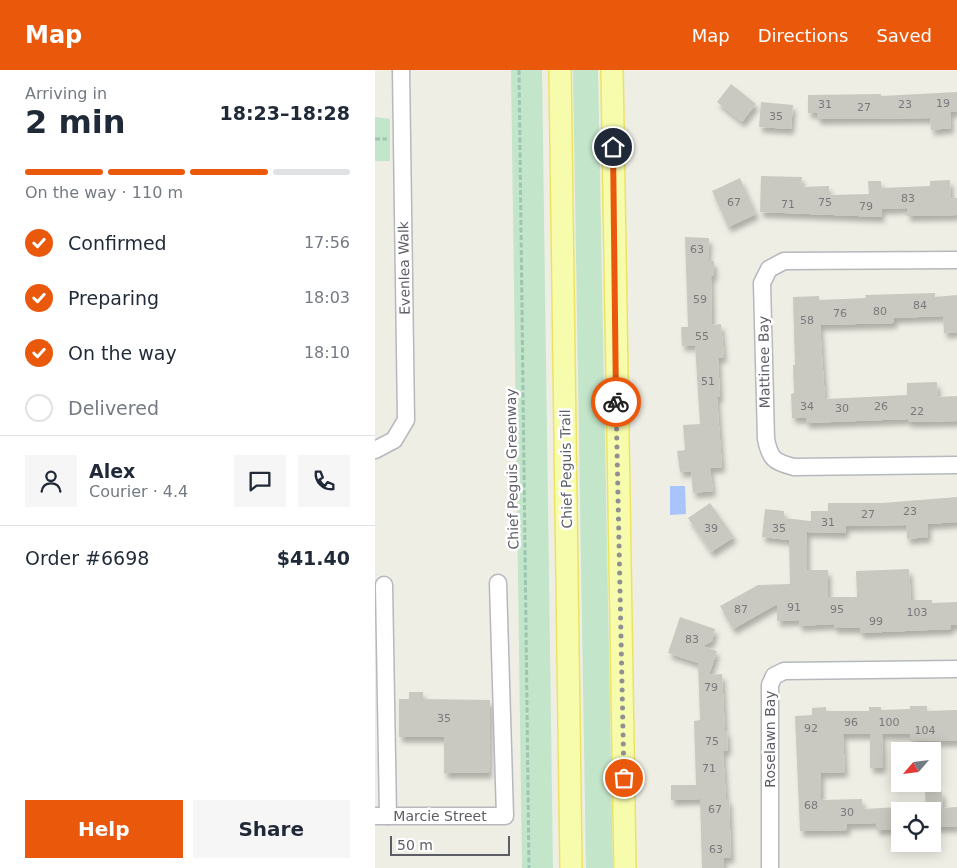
<!DOCTYPE html>
<meta charset="utf-8">
<style>
body{margin:0;font-family:"DejaVu Sans",sans-serif;background:#f6f6f7;color:#1f2937;height:100vh;display:flex;flex-direction:column;font-size:19px;white-space:nowrap}
*{box-sizing:border-box;margin:0}
p{font-size:16px;color:#747a83}
.icon{flex:none;width:28px;height:28px;fill:none;stroke:currentColor;stroke-width:2;stroke-linecap:round;stroke-linejoin:round}
.map{position:relative;flex:1;overflow:hidden}
.drawer{display:flex;flex-direction:column;background:#fff;width:375px}
.drawer>*{flex:none}
.needle{width:32px;rotate:242deg}
.fabs{position:absolute;left:516px;top:672px;display:grid;gap:10px}
.fabs a{display:grid;place-items:center;width:50px;height:50px;border-radius:0px;background:#fff;box-shadow:0 2px 12px #0003;font-size:25px}
.scale{position:absolute;left:15px;bottom:12px;width:120px;box-sizing:border-box;padding-left:5px;border:2px solid #5d5e65;border-top:0;font-size:14px;line-height:18px;white-space:nowrap;color:#5d5e65;-webkit-text-stroke:4px #fff;paint-order:stroke}
.pin{position:absolute;display:grid;place-items:center;width:42px;height:42px;color:#fff;margin:-21px;border:2px solid #fff;border-radius:50%;box-shadow:0 1px 5px #0007}
.courier{position:absolute;display:grid;place-items:center;width:50px;height:50px;margin:-25px;border:4px solid #ea580c;border-radius:50%;background:#fff;color:#222;box-shadow:0 1px 6px #0007}
.summary em{font-style:normal;font-weight:600}
.summary div{display:flex;flex-direction:column-reverse}
.summary{display:flex;align-items:center;justify-content:space-between;height:85px;padding:0 25px}
h1{font-size:32px;font-weight:600;line-height:38px}
.bar{display:grid;grid-template-columns:repeat(4,1fr);gap:8px 5px;align-content:center;height:60px;padding:0 25px}
.bar i{height:6px;border-radius:4px;background:#e0e1e3}
.bar .on{background:#ea580c}
.bar p{grid-column:span 4}
.line{display:flex;align-items:center;gap:12px;padding:0 25px;border-top:1px solid #e0e1e3}
.line div{flex:1}
.round{display:grid;place-items:center;flex:none;width:52px;height:52px;border-radius:0px;background:#f6f6f7}
ol{padding:0 25px;list-style:none}
li{display:flex;align-items:center;gap:15px;height:55px}
li p{margin-inline-start:auto}
li .icon{padding:5px;border-radius:50%;background:#ea580c;color:#fff;stroke-width:4}
li:last-child{color:#747a83}
li i{width:28px;height:28px;border:2px solid #e0e1e3;border-radius:50%}
.cta{display:flex;gap:10px;margin-top:auto;padding:10px 25px}
.cta a{flex:1;height:58px;border-radius:0px;background:#ea580c;color:#fff;font-size:20px;font-weight:600;line-height:58px;text-align:center}
.cta a+a{background:#f6f6f7;color:#1f2937}
header{display:flex;align-items:center;gap:30px;box-sizing:border-box;height:70px;padding:0 25px;background:#ea580c;color:#fff}
header strong{font-size:24px}
nav{display:flex;gap:28px;margin-inline-start:auto;font-size:18px}
main{display:flex;flex:1;min-height:0}
.map>svg:first-child{display:block}
</style>
<header>
<strong>Map</strong>
<nav><a>Map</a><a>Directions</a><a>Saved</a></nav>
</header>
<main>
<section class="drawer">
<div class="summary"><div><h1>2 min</h1><p>Arriving in</p></div><em>18:23–18:28</em></div>
<div class="bar"><i class="on"></i><i class="on"></i><i class="on"></i><i></i><p>On the way · 110 m</p></div>
<ol>
<li><svg class="icon" aria-label="check" viewBox="0 0 24 24"><path d="M5 12l5 5 9-10"/></svg>Confirmed<p>17:56</p></li>
<li><svg class="icon" aria-label="check" viewBox="0 0 24 24"><path d="M5 12l5 5 9-10"/></svg>Preparing<p>18:03</p></li>
<li><svg class="icon" aria-label="check" viewBox="0 0 24 24"><path d="M5 12l5 5 9-10"/></svg>On the way<p>18:10</p></li>
<li><i></i>Delivered</li>
</ol>
<div class="line" style="height:90px"><a class="round"><svg class="icon" aria-label="person" viewBox="0 0 24 24"><circle cx="12" cy="8" r="4"/><path d="M4 21q1-7 8-7t8 7"/></svg></a><div><b>Alex</b><p>Courier · 4.4</p></div><a class="round"><svg class="icon" aria-label="chat" viewBox="0 0 24 24"><path d="M4 5h16v11H9l-5 4z"/></svg></a><a class="round"><svg class="icon" aria-label="phone" viewBox="0 0 24 24"><path d="M5 4h4l2 5-3 2q2 4 5 5l2-3 5 2v4C11 20 4 13 5 4z"/></svg></a></div>
<div class="line" style="height:65px"><div>Order #6698</div><b>$41.40</b></div>
<div class="cta"><a>Help</a><a>Share</a></div>
</section>
<div class="map">
<svg width="582" height="798" viewBox="0 0 582 798">
<defs>
<filter id="shadow"><feDropShadow dx="3" dy="5.5" stdDeviation="2.5" flood-color="#0004"/></filter>
</defs>
<rect width="100%" height="100%" fill="#eeeee5"/>
<g fill="#c3e5ca">
<polygon points="136,0 167,0 178,798 147,798"/>
<polygon points="198,0 223,0 238,798 211,798"/>
<polygon points="0,47 15,49 15,91 0,91"/>
</g>
<polygon fill="#a8c4fb" points="295,416 310,416 311,444 295,445"/>
<g fill="#cac9c1" filter="url(#shadow)">
<polygon points="356,14 381,34 367,52 342,32"/>
<polygon points="582,22 582,42 575,42 576,58 556,60 555,48 442,49 442,43 433,43 433,25 506,24 506,26"/>
<polygon points="386,32 418,35 416,59 384,57"/>
<polygon points="386,106 427,107 426,117 454,116 454,125 494,124 493,111 506,111 506,118 555,116 555,111 575,110 576,128 582,128 582,145 532,146 532,138 506,139 507,147 385,142"/>
<polygon points="365,108 381,144 353,157 337,121"/>
<polygon points="310,167 334,168 333,191 339,191 339,206 336,206 337,255 346,254 349,287 343,288 345,327 342,327 347,397 335,398 338,421 318,423 316,401 305,402 302,381 310,380 308,355 325,354 320,275 307,276 306,257 313,257"/>
<polygon points="560,223 560,227 582,225 582,262 569,263 568,246 519,248 519,253 445,255 450,329 532,325 532,313 562,312 563,327 582,326 582,351 533,352 533,349 431,353 431,348 417,348 416,324 419,323 418,295 420,295 418,227 444,226 444,230 491,228 490,225"/>
<polygon points="582,427 582,452 553,454 553,467 532,469 531,455 471,456 470,463 432,462 432,500 453,500 453,527 482,527 481,501 534,499 536,530 557,530 557,533 582,532 582,555 576,555 576,559 485,563 485,558 459,558 459,554 424,556 424,550 402,551 402,534 358,559 345,536 383,515 415,514 414,470 387,467 390,439 409,441 409,448 436,451 436,441 453,441 453,433 507,433"/>
<polygon points="335,433 359,467 336,482 313,448"/>
<polygon points="305,547 340,559 337,571 328,576 342,581 334,605 347,604 350,661 352,661 353,680 348,681 351,729 354,729 356,788 348,788 349,798 327,798 325,729 296,730 296,715 321,715 319,651 325,650 323,593 293,583"/>
<polygon points="34,622 48,622 48,629 115,630 114,703 69,703 69,667 24,667 24,629 34,629"/>
<polygon points="535,636 552,636 552,641 582,640 582,671 535,671 535,664 507,664 508,698 495,698 495,664 468,664 470,702 446,703 446,730 487,729 488,739 525,737 525,759 501,760 501,753 472,754 472,760 425,761 420,646 437,645 437,638 451,637 451,641 494,641 494,637 506,637 506,640 535,639"/>
<polygon points="567,721 568,738 582,737 582,757 558,757 558,741 551,741 550,722"/>
</g>
<g fill="none" stroke-linecap="round" stroke-linejoin="round">
<g stroke="#b7b8be" stroke-width="19">
<g id="minor">
<path d="M582 190 409 191 394 199 387 213 391 369C395 389 399 392 419 397L582 395"/>
<polyline points="0,380 19,370 31,350 26,0"/>
<polyline points="9,515 13,746"/>
<polyline points="0,746 130,746 123,513"/>
<polyline points="395,798 395,615 399,606 409,601 582,599"/>
</g>
</g>
<g stroke="#ece461" stroke-width="24">
<g id="major">
<polyline points="185,0 196,798"/>
<polyline points="237,0 250,798"/>
</g>
</g>
<g stroke="#9cc5b2" stroke-width="3" stroke-dasharray="5 2.5" stroke-linecap="butt">
<polyline points="144,0 154,798"/>
<polyline points="0,69 12,69"/>
</g>
<use href="#minor" stroke="#fff" stroke-width="16"/>
<use href="#major" stroke="#f7fcad" stroke-width="21"/>
</g>
<g fill="none" stroke-linecap="round" stroke-linejoin="round">
<polyline stroke="#909092" stroke-width="5" stroke-dasharray="0 9" points="241,332 249,708"/>
<polyline stroke="#ea580c" stroke-width="6" points="238,77 241,332"/>
</g>
<g text-anchor="middle" stroke-width="5" stroke-linejoin="round" paint-order="stroke">
<g font-size="11" fill="#78797c">
<text x="568" y="37">19</text>
<text x="450" y="38">31</text>
<text x="530" y="38">23</text>
<text x="489" y="41">27</text>
<text x="401" y="50">35</text>
<text x="533" y="132">83</text>
<text x="359" y="136">67</text>
<text x="450" y="136">75</text>
<text x="413" y="138">71</text>
<text x="491" y="140">79</text>
<text x="322" y="183">63</text>
<text x="325" y="233">59</text>
<text x="545" y="239">84</text>
<text x="505" y="245">80</text>
<text x="465" y="247">76</text>
<text x="432" y="254">58</text>
<text x="327" y="270">55</text>
<text x="333" y="315">51</text>
<text x="432" y="340">34</text>
<text x="506" y="340">26</text>
<text x="467" y="342">30</text>
<text x="542" y="345">22</text>
<text x="535" y="445">23</text>
<text x="493" y="448">27</text>
<text x="453" y="456">31</text>
<text x="336" y="462">39</text>
<text x="404" y="462">35</text>
<text x="419" y="541">91</text>
<text x="366" y="543">87</text>
<text x="462" y="543">95</text>
<text x="542" y="546">103</text>
<text x="501" y="555">99</text>
<text x="317" y="573">83</text>
<text x="336" y="621">79</text>
<text x="69" y="652">35</text>
<text x="476" y="656">96</text>
<text x="514" y="656">100</text>
<text x="436" y="662">92</text>
<text x="550" y="664">104</text>
<text x="337" y="675">75</text>
<text x="334" y="702">71</text>
<text x="436" y="739">68</text>
<text x="340" y="743">67</text>
<text x="472" y="746">30</text>
<text x="341" y="783">63</text>
</g>
<g font-size="14" fill="#5d5e65" stroke="#fff">
<text transform="translate(29 198) rotate(-91)" y="5">Evenlea Walk</text>
<text transform="translate(389 292) rotate(-91)" y="5">Mattinee Bay</text>
<text transform="translate(137 399) rotate(-91)" y="5">Chief Peguis Greenway</text>
<text transform="translate(191 399) rotate(-91)" y="5">Chief Peguis Trail</text>
<text transform="translate(395 669) rotate(-90)" y="5">Roselawn Bay</text>
<text x="65" y="751">Marcie Street</text>
</g>
</g>
</svg>
<div class="fabs">
<a><svg class="needle" viewBox="-14 -14 28 28"><path d="M0-13l5 13h-10z" fill="#e53935"/><path d="M0 13l5-13h-10z" fill="#747a83"/></svg></a>
<a><svg class="icon" aria-label="locate" viewBox="0 0 24 24"><circle cx="12" cy="12" r="6"/><path d="M12 2v4M12 18v4M2 12h4M18 12h4"/></svg></a>
</div>
<div class="scale">50 m</div>
<div class="pin" style="left:249px;top:708px;background:#ea580c"><svg class="icon" aria-label="bag" viewBox="0 0 24 24"><path d="M5 8h14l-1 12H6zM9 8a3 3 0 0 1 6 0"/></svg></div>
<div class="pin" style="left:238px;top:77px;background:#1f2937"><svg class="icon" aria-label="home" viewBox="0 0 24 24"><path d="M3 11l9-7 9 7M6 9v11h12V9"/></svg></div>
<div class="courier" style="left:241px;top:332px"><svg class="icon" aria-label="bike" viewBox="0 0 24 24"><circle cx="6" cy="16" r="4"/><circle cx="18" cy="16" r="4"/><path d="M6 16l4-8h5l3 8M10 8l3 8H6M13 5h3"/></svg></div>
</div>
</main>
